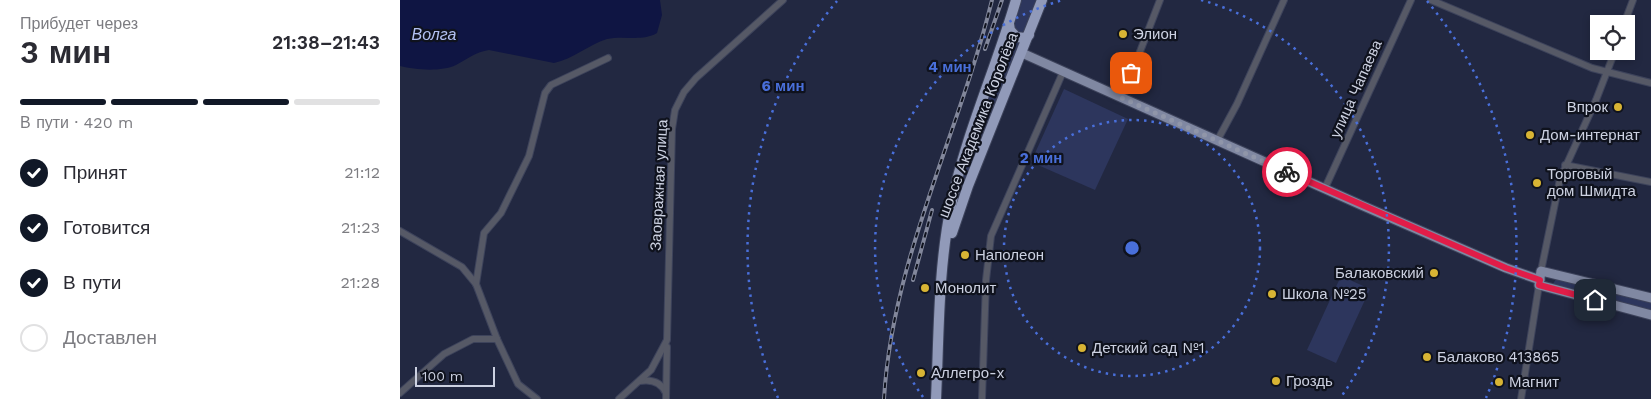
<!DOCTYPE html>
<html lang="ru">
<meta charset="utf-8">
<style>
body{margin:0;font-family:"Work Sans",sans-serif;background:#f2f2f3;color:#2b2b33;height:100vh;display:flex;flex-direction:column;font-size:19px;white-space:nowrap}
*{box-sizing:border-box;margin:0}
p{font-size:16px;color:#7c7c81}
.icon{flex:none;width:28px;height:28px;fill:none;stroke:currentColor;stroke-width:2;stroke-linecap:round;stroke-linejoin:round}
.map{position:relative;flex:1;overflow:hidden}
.panel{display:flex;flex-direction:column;background:#fff;width:400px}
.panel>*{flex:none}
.controls{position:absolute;left:1190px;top:15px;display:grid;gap:10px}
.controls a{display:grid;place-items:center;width:45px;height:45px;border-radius:0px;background:#fff;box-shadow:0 2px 8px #0003;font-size:25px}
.scale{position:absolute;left:15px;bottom:12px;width:80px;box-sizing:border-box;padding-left:5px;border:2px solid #ccd1e1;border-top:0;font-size:14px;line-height:18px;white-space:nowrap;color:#ccd1e1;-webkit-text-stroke:4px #0f121d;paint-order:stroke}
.pin{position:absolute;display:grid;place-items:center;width:42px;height:42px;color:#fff;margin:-21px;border-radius:10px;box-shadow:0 2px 8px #0006}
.courier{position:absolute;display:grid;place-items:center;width:50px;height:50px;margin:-25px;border:4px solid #e11d48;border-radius:50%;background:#fff;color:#222;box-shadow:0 1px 6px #0007}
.head em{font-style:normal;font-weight:600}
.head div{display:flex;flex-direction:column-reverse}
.head{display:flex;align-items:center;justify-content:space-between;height:85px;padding:0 20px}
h1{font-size:32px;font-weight:600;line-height:38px}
.bar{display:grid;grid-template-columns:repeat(4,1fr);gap:8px 5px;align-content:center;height:60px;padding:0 20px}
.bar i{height:6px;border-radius:4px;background:#e1e1e2}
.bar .active{background:#111827}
.bar p{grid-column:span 4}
ol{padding:0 20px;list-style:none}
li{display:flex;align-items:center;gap:15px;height:55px}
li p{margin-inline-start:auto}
li .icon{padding:5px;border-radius:50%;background:#111827;color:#fff;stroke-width:4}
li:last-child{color:#7c7c81}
li i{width:28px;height:28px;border:2px solid #e1e1e2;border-radius:50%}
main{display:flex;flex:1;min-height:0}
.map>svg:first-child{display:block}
</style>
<main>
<section class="panel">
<div class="head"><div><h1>3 мин</h1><p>Прибудет через</p></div><em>21:38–21:43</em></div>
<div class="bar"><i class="active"></i><i class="active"></i><i class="active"></i><i></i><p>В пути · 420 m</p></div>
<ol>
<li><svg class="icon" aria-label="check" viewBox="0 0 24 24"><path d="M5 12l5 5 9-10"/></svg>Принят<p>21:12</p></li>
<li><svg class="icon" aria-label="check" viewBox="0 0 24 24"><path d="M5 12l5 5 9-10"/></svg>Готовится<p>21:23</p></li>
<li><svg class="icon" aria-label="check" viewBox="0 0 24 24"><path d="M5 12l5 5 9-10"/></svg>В пути<p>21:28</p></li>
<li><i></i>Доставлен</li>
</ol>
</section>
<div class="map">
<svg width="1251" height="399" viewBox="0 0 1251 399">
<rect width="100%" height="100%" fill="#222841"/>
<g fill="#2d365d">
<polygon points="621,0 638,0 623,35 617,34 613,26"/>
<polygon points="608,32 623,44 567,179 561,176"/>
<polygon points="664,89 728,119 695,190 631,162"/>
<polygon points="941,276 970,289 936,363 907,350"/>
<polygon points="1156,279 1251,301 1251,312 1153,284"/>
</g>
<path fill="#0f1543" d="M0 0H260L262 15 257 33C242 42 224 35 207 39 188 45 173 59 154 63L89 50C76 52 67 59 56 65 41 72 16 70 0 66Z"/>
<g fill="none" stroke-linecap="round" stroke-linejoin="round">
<g stroke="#3d435b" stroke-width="8">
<g id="minor">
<polyline points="1031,0 1192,68 1251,83"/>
<polyline points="1224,24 1233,0"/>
<polyline points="722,98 760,0"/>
<polyline points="817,141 837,104 884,0"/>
<polyline points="1165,165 1251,182"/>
<polyline points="925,188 1011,0"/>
<polyline points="0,231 62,267 76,284 97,339 118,384 137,399"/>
<polyline points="1141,271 1160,179 1196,100 1215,51"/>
<polyline points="76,284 84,233 101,213 129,156 145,93 151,85 208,58"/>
<path d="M240 381C252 379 261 382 266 393"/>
<polyline points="0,393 44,354 73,339 97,339"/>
<polyline points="219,399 251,370 267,340 272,129 275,110 284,92 296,78 383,0"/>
<polyline points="266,399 267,347"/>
<polyline points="582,399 586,280 591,236 663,72"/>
<polyline points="1121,399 1139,285"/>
</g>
</g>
<g stroke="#3d435b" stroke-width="11">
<g id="major">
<polyline points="622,53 961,205 1106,268 1140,280"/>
<polyline points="1251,298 1141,271 1139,285 1251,315"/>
</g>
</g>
<g stroke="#3d435b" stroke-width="12">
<g id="highway">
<polyline points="609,24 610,30 616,37 625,38 629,35"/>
<polyline points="552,233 568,186 642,0"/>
<path d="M536 399C539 335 538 269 551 206 565 136 596 69 616 0"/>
</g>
</g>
<use href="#minor" stroke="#565966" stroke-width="6"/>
<use href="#major" stroke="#8088a2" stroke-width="9"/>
<use href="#highway" stroke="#919ab9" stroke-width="10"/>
<g stroke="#82879b" stroke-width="4">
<g id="rail">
<polyline points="585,49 602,0"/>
<polyline points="513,280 532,210"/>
<path d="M484 399C492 260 559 134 592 0"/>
</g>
</g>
<use href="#rail" stroke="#0f121d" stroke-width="2" stroke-dasharray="5.5" stroke-linecap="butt"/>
</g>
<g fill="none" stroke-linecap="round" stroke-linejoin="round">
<polyline stroke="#9096a9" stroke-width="5" stroke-dasharray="0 9" points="731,73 722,98 887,172"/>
<polyline stroke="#e11d48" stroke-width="6" points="887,172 1106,268 1140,280 1139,285 1195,300"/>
</g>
<g fill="none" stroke="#496fda" stroke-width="2.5" stroke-dasharray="2.5 5">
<circle cx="732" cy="248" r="128"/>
<path d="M523 397A257 257 0 0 1 663 0M801 0A257 257 0 0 1 941 397"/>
<path d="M378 398A385 385 0 0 1 437 1M1027 1A385 385 0 0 1 1086 398"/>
</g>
<g fill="#d8b434" stroke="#0f121d" stroke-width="2">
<circle cx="723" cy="34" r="5"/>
<circle cx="1218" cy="107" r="5"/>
<circle cx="1130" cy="135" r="5"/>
<circle cx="1137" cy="183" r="5"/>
<circle cx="565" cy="255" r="5"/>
<circle cx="1034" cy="273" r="5"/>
<circle cx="525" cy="288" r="5"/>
<circle cx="872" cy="294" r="5"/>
<circle cx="682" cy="348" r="5"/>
<circle cx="1027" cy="357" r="5"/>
<circle cx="521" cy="373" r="5"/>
<circle cx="876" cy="381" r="5"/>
<circle cx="1099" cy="382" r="5"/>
</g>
<g text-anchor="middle" stroke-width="4.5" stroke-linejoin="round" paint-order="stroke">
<g font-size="15" fill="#ccd1e1" stroke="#0f121d" text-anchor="start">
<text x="733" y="39">Элион</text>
<text x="1208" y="112" text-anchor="end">Впрок</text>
<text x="1140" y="140">Дом-интернат</text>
<text x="1147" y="179">Торговый<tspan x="1147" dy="17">дом Шмидта</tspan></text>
<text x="575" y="260">Наполеон</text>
<text x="1024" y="278" text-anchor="end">Балаковский</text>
<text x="535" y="293">Монолит</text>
<text x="882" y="299">Школа №25</text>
<text x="692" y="353">Детский сад №1</text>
<text x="1037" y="362">Балаково 413865</text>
<text x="531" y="378">Аллегро-х</text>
<text x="886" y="386">Гроздь</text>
<text x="1109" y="387">Магнит</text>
</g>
<g font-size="15" fill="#ccd1e1" stroke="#0f121d">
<text transform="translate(956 89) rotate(-66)" y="5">улица Чапаева</text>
<text transform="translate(578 125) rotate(-69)" y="5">шоссе Академика Королёва</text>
<text transform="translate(259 185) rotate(-87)" y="5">Заовражная улица</text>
</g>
<g font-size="16" font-style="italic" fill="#b2c0f1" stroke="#0f121d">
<text x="34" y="40">Волга</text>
</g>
</g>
<circle cx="732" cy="248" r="8" fill="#496fda" stroke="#0f121d" stroke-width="2.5"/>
<g font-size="15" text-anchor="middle" font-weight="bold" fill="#496fda" stroke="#0f121d" stroke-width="4.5" stroke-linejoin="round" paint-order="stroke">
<text x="550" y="72">4 мин</text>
<text x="383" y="91">6 мин</text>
<text x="641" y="163">2 мин</text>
</g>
</svg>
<div class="controls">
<a><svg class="icon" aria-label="locate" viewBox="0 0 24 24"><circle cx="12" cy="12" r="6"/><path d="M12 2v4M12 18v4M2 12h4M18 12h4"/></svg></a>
</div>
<div class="scale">100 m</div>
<div class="pin" style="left:731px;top:73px;background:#ea580c"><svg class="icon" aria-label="bag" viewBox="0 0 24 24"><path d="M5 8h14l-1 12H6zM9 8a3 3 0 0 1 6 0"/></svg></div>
<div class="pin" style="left:1195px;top:300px;background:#1f2937"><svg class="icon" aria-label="home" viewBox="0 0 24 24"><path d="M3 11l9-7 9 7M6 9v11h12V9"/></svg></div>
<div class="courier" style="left:887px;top:172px"><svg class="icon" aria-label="bike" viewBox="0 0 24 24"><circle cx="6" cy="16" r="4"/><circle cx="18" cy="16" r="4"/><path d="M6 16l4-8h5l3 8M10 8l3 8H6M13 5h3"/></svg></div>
</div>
</main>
